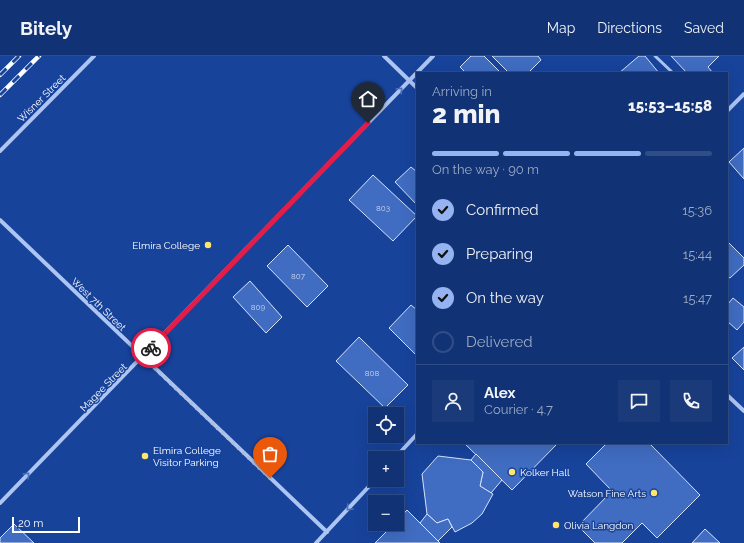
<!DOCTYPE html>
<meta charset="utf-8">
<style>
body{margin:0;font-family:Raleway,sans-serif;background:#1a3a79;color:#f1f3f6;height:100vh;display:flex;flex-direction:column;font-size:15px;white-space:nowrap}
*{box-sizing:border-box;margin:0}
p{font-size:13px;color:#9caac5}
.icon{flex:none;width:22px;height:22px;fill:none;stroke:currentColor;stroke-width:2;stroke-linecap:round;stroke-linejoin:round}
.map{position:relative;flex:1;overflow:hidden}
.details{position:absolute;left:416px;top:16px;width:312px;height:372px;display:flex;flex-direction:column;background:#113274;border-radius:0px;box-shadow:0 4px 16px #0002,0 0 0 1px #304d86}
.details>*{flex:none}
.fabs{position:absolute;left:368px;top:351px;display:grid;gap:8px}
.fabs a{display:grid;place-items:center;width:36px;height:36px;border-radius:0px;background:#113274;box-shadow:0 4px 16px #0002,0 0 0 1px #304d86;font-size:20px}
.scale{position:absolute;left:12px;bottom:10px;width:68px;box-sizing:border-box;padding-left:4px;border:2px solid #fff;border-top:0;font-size:11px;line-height:14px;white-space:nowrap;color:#fff;-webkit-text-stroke:3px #17439b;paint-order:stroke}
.pin{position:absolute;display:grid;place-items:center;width:34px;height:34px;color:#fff;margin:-41px -17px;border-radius:50% 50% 50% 0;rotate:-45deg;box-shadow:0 0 4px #0007}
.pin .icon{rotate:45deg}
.courier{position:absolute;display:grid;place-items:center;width:40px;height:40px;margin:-20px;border:3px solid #e11d48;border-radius:50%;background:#fff;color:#222;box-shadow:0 1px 5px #0007}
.overview em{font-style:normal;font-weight:800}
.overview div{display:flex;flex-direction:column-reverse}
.overview{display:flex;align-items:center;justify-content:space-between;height:68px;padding:0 16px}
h1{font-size:26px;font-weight:800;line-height:30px}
.bar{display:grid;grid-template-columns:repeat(4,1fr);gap:6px 4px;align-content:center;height:48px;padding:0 16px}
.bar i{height:5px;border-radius:3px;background:#304d86}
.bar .selected{background:#95b2f1}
.bar p{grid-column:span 4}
.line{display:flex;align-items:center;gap:10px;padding:0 16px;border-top:1px solid #304d86}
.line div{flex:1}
.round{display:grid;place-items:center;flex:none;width:42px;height:42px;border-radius:0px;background:#1a3a79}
ol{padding:0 16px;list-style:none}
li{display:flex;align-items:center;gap:12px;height:44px}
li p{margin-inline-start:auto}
li .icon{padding:4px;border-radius:50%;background:#95b2f1;color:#111;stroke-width:4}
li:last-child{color:#9caac5}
li i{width:22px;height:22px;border:2px solid #304d86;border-radius:50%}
header{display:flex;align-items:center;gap:24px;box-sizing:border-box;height:56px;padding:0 20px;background:#113274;border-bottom:1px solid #304d86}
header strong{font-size:19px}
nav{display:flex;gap:22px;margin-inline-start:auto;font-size:14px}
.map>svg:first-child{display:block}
</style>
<header>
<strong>Bitely</strong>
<nav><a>Map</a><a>Directions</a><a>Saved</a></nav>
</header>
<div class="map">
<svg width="744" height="487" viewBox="0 0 744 487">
<rect width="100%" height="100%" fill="#17439b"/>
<g fill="#406cc1" stroke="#d5e3fc">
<polygon points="471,0 484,0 501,17 466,17 460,11"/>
<polygon points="492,0 538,0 541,4 528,17 509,17"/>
<polygon points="639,0 645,0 659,17 619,17"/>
<polygon points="671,0 719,0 708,11 713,17 687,17"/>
<polygon points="744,92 744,123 729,106"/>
<polygon points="411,111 417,116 417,149 395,126"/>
<polygon points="373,119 417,160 393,185 349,144"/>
<polygon points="727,185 744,202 744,209 730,222 727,220"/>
<polygon points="288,189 328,230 307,251 267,210"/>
<polygon points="250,225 282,261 266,277 233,241"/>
<polygon points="733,242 744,251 744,266 737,274 727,265 727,249"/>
<polygon points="411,249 417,254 417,300 389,272"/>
<polygon points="359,281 408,329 385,352 336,305"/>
<polygon points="744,291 744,314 732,302"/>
<polygon points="464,387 558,387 512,434"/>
<polygon points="607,387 649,387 700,439 657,482 642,467 622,487 595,487 578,470 612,435 586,408"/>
<polygon points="476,398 502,424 491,437 480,430 483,416 471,404"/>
<polygon points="438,400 471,404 483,416 480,430 493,438 482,458 472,467 455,476 448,463 437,467 427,458 422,418"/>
<polygon points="407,454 440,487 375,487 394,468 397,468 397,465"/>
<polygon points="427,458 437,467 448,463 452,471 438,485 420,467"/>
<polygon points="14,468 34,487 0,487 0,482"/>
<polygon points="705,473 720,487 692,487"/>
</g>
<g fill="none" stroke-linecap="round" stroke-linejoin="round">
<polyline stroke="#adc5f2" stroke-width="3" points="655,0 673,17"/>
<g stroke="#adc5f2" stroke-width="4">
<polyline points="384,0 417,32"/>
<polyline points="727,55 744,38"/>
<polyline points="0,95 94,0"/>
<polyline points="0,164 327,476"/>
<polyline points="727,339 744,355"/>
<polyline points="395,402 417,378"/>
<polyline points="0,447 433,0"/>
<polyline points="316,487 375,424"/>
</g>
<g stroke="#fff" stroke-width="4.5">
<g id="rail">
<polyline points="0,19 19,0"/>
<polyline points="0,39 39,0"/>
</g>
</g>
<use href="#rail" stroke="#17439b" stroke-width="3" stroke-dasharray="9" stroke-linecap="butt"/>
</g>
<defs><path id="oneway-chevron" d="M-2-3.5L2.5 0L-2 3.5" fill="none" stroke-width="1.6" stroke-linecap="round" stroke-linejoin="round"/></defs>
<g stroke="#4c70b9">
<use href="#oneway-chevron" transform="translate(400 34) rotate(-46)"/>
<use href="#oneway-chevron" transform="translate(27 419) rotate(-46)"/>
<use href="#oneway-chevron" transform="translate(349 452) rotate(133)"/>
</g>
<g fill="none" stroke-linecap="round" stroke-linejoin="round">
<polyline stroke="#aebddc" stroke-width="4" stroke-dasharray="0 7.2" points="151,292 143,301 270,422"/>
<polyline stroke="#e11d48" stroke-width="5" points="151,292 368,67"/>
</g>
<g fill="#ffe46e" stroke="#17439b" stroke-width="1.5">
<circle cx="208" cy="189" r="4"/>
<circle cx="145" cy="400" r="4"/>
<circle cx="512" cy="416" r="4"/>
<circle cx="654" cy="437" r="4"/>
<circle cx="556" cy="469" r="4"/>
</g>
<g text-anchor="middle" stroke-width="3" stroke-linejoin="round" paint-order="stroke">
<g font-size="8" fill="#cfdaf0">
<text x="383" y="155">803</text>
<text x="298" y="223">807</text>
<text x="258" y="254">809</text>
<text x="372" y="320">808</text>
</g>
<g font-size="10" fill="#fff" stroke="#17439b">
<text transform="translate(41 42) rotate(-45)" y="4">Wisner Street</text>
<text transform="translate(99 248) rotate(44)" y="4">West 7th Street</text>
<text transform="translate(103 331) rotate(-46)" y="4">Magee Street</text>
</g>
<g font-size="10" fill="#fff" stroke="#17439b" text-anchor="start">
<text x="200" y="193" text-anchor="end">Elmira College</text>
<text x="153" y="398">Elmira College<tspan x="153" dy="12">Visitor Parking</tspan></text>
<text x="520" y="420">Kolker Hall</text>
<text x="646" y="441" text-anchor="end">Watson Fine Arts</text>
<text x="564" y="473">Olivia Langdon</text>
</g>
</g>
</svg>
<div class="fabs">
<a><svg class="icon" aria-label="locate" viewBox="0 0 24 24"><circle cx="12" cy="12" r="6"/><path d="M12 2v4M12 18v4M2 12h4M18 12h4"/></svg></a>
<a>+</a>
<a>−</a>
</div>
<div class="scale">20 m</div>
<div class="pin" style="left:270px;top:422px;background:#ea580c"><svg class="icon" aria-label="bag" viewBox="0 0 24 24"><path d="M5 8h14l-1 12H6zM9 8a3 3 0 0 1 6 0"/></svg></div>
<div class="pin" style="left:368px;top:67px;background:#1f2937"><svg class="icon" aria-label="home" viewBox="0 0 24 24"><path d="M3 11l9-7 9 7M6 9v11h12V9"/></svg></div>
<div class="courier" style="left:151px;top:292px"><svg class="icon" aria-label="bike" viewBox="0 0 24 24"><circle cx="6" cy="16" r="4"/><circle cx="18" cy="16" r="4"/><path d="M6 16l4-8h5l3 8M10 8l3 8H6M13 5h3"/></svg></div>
<section class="details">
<div class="overview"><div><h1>2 min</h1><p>Arriving in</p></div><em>15:53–15:58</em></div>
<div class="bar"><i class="selected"></i><i class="selected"></i><i class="selected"></i><i></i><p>On the way · 90 m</p></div>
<ol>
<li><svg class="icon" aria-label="check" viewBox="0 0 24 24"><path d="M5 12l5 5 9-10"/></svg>Confirmed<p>15:36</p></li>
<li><svg class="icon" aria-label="check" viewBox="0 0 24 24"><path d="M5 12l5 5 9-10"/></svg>Preparing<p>15:44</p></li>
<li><svg class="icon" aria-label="check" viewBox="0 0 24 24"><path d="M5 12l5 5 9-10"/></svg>On the way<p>15:47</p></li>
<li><i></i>Delivered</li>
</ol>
<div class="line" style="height:72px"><a class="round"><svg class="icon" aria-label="person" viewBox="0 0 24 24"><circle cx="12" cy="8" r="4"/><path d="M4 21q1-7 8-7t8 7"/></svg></a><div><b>Alex</b><p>Courier · 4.7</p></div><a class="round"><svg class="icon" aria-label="chat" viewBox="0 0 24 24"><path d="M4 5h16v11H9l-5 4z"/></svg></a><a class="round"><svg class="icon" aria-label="phone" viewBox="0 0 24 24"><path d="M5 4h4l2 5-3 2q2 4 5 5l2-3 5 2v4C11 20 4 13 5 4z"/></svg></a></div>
</section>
</div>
